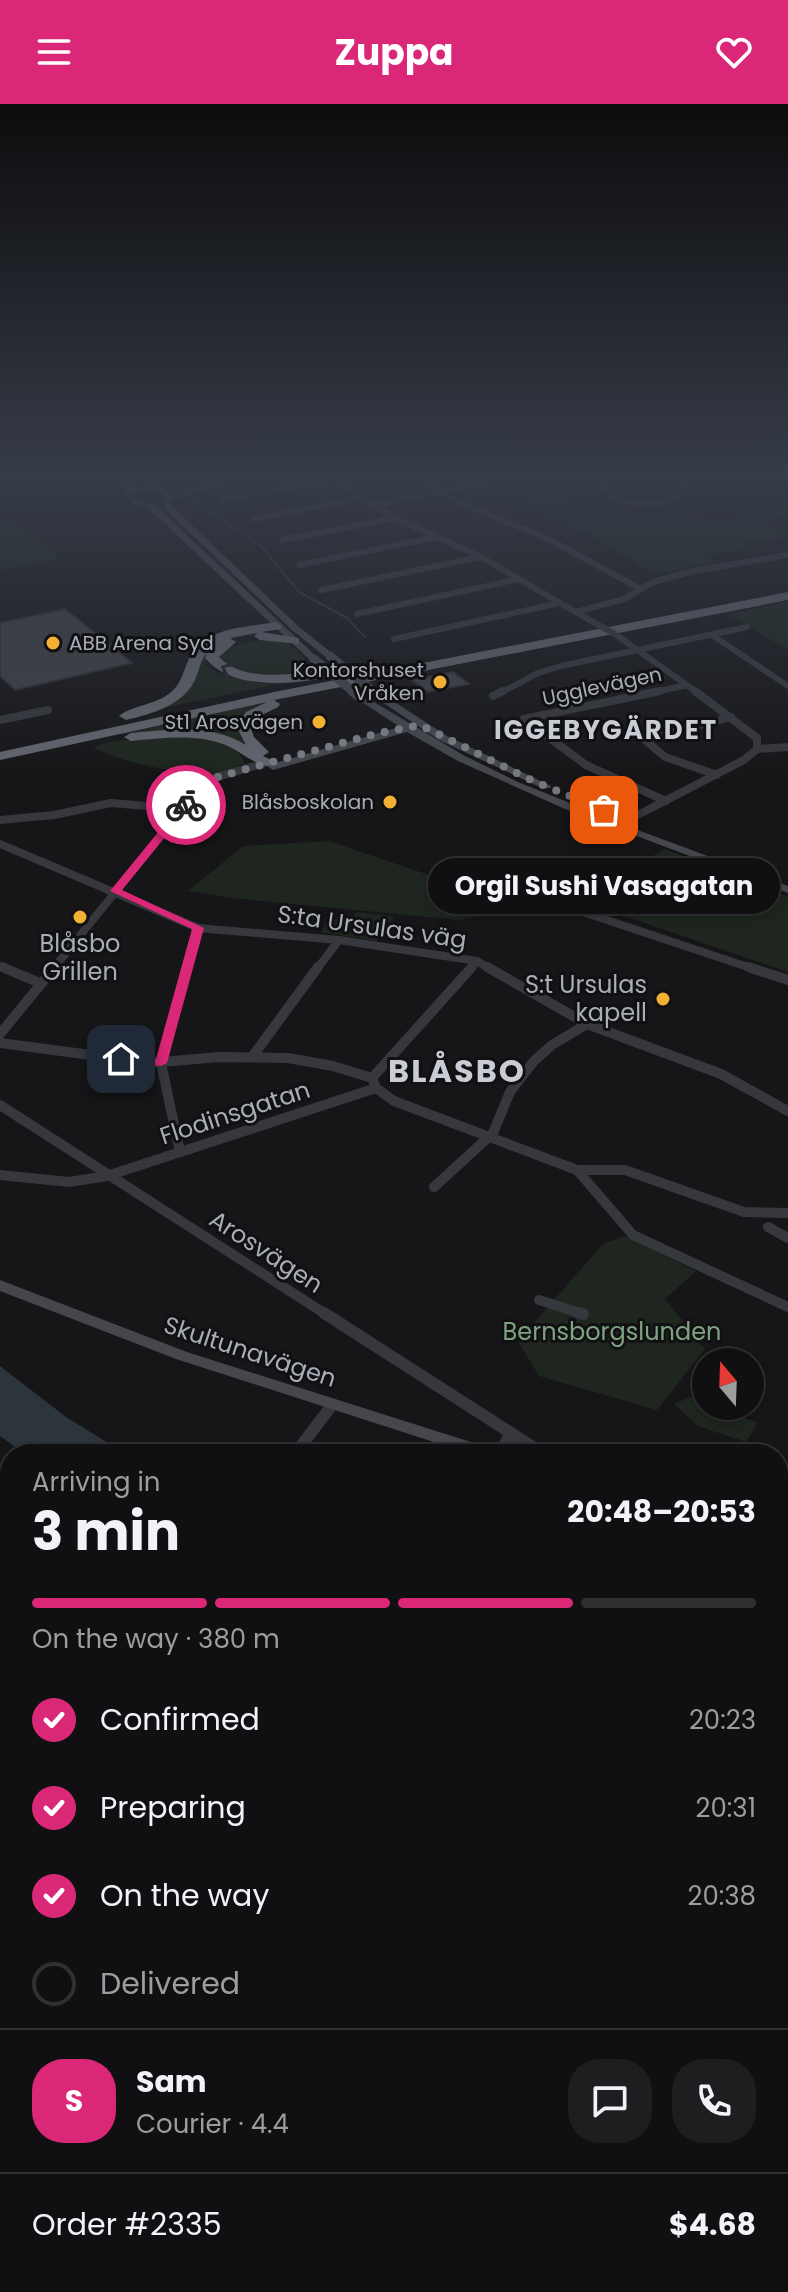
<!DOCTYPE html>
<meta charset="utf-8">
<style>
body{margin:0;font-family:Poppins,sans-serif;background:#1e1e20;color:#f1f3f6;height:100vh;display:flex;flex-direction:column;font-size:30px;white-space:nowrap}
*{box-sizing:border-box;margin:0}
p{font-size:26px;color:#9c9d9f}
.icon{flex:none;width:44px;height:44px;fill:none;stroke:currentColor;stroke-width:2;stroke-linecap:round;stroke-linejoin:round}
.map{position:relative;flex:1;overflow:hidden}
.sheet{position:absolute;left:0px;top:1340px;width:788px;height:848px;display:flex;flex-direction:column;background:#101012;border-radius:32px 32px 0 0;box-shadow:0 4px 12px #0003,0 0 0 2px #303032}
.sheet>*{flex:none}
.needle{width:52px;rotate:341deg}
.buttons{position:absolute;left:692px;top:1244px;display:grid;gap:16px}
.buttons a{display:grid;place-items:center;width:72px;height:72px;border-radius:50%;background:#101012;box-shadow:0 4px 12px #0003,0 0 0 2px #303032;font-size:40px}
.pin{position:absolute;display:grid;place-items:center;width:68px;height:68px;color:#fff;margin:-34px;border-radius:16px;box-shadow:0 4px 12px #0006}
.courier{position:absolute;display:grid;place-items:center;width:80px;height:80px;margin:-40px;border:6px solid #db2777;border-radius:50%;background:#fff;color:#222;box-shadow:0 2px 10px #0007}
.bubble{position:absolute;height:56px;border-radius:28px;background:#101012;box-shadow:0 4px 12px #0003,0 0 0 2px #303032;font-size:26px;font-weight:700;line-height:56px;text-align:center}
.headline em{font-style:normal;font-weight:700}
.headline div{display:flex;flex-direction:column-reverse}
.headline{display:flex;align-items:center;justify-content:space-between;height:136px;padding:0 32px}
h1{font-size:52px;font-weight:700;line-height:60px}
.bar{display:grid;grid-template-columns:repeat(4,1fr);gap:12px 8px;align-content:center;height:96px;padding:0 32px}
.bar i{height:10px;border-radius:6px;background:#303032}
.bar .current{background:#db2777}
.bar p{grid-column:span 4}
.line{display:flex;align-items:center;gap:20px;padding:0 32px;border-top:2px solid #303032}
.line div{flex:1}
.round{display:grid;place-items:center;flex:none;width:84px;height:84px;border-radius:32px;background:#1e1e20}
ol{padding:0 32px;list-style:none}
li{display:flex;align-items:center;gap:24px;height:88px}
li p{margin-inline-start:auto}
li .icon{padding:8px;border-radius:50%;background:#db2777;color:#fff;stroke-width:4}
li:last-child{color:#9c9d9f}
li i{width:44px;height:44px;border:4px solid #303032;border-radius:50%}
header{display:flex;justify-content:space-between;align-items:center;height:104px;padding:0 32px;background:#db2777;color:#fff;font-size:36px;font-weight:700}
.map>svg:first-child{display:block}
</style>
<header><svg class="icon" aria-label="menu" viewBox="0 0 24 24"><path d="M4 6h16M4 12h16M4 18h16"/></svg>Zuppa<svg class="icon" aria-label="heart" viewBox="0 0 24 24"><path d="M12 20l-8-8c-3-5 5-10 8-4 3-6 11-1 8 4z"/></svg></header>
<div class="map">
<svg width="788" height="2188" viewBox="0 0 788 2188">
<rect width="100%" height="100%" fill="#161618"/>
<g fill="#1e261f">
<path d="M502 368H568L561 370 552 381C567 396 613 417 635 412 647 408 633 408 646 406 653 405 664 407 671 408L675 414 735 417 765 396 788 397V410L773 412 769 421 786 434 743 438 749 445 706 451 717 458 654 470 592 432 523 397Z"/>
<polygon points="11,417 12,417 61,454 0,466 0,419"/>
<polygon points="788,498 788,546 729,510"/>
<path d="M269 533 286 537 316 566C286 570 242 578 219 555L226 544Z"/>
<path d="M205 549C199 585 290 574 311 573L154 606 176 596Z"/>
<path d="M279 594C261 601 246 605 234 620L247 643 175 628 118 631Z"/>
<path d="M159 633C187 633 233 629 245 660 234 663 220 670 209 670 178 670 119 658 93 643L114 637Z"/>
<polygon points="329,737 476,787 549,799 459,816 232,794 188,787 243,742"/>
<polygon points="665,745 788,793 788,868 577,796"/>
<polygon points="356,808 394,812 387,822 379,821 386,823 377,837 321,828 330,814 349,817"/>
<polygon points="625,1132 696,1167 665,1195 705,1245 657,1306 539,1272 518,1237 603,1140"/>
<polygon points="699,1289 706,1295 706,1302 714,1302 722,1308 758,1318 746,1338 698,1322 674,1300"/>
</g>
<polygon fill="#2c353c" points="0,1262 66,1313 126,1350 25,1350 0,1332"/>
<g fill="none" stroke-linecap="round" stroke-linejoin="round">
<g stroke="#2c353c" stroke-width="2">
<polyline points="162,368 177,382"/>
<polyline points="190,391 218,414 259,440 299,488 347,514 365,533"/>
</g>
</g>
<g fill="#404145" stroke="#303034" stroke-width="2">
<polygon points="65,505 132,559 15,586 0,572 0,519"/>
<polygon points="453,568 469,580 427,588 412,576"/>
</g>
<g fill="none" stroke-linecap="round" stroke-linejoin="round">
<g stroke="#37383d" stroke-width="6">
<path d="M626 367 607 372 599 381C621 404 655 404 682 391L685 382 678 375"/>
<polyline points="632,367 689,373"/>
<polyline points="319,368 395,414 481,453 586,514"/>
<polyline points="413,368 452,395 552,437 639,484"/>
<path d="M721 368C728 372 773 369 788 370"/>
<polyline points="701,370 719,368"/>
<polyline points="337,378 386,368"/>
<polyline points="170,393 255,368"/>
<polyline points="224,395 331,376"/>
<polyline points="374,401 505,374"/>
<polyline points="253,415 363,394"/>
<polyline points="282,436 395,414"/>
<polyline points="299,461 437,433"/>
<polyline points="321,486 480,453"/>
<polyline points="576,508 624,495 653,478 693,467 788,451"/>
<polyline points="357,510 519,475"/>
<polyline points="615,530 698,589"/>
<polyline points="712,531 788,582"/>
<polyline points="394,535 560,499"/>
<polyline points="500,589 538,569 561,562 747,523"/>
<polyline points="650,589 687,581"/>
</g>
<g stroke="#37383d" stroke-width="8">
<polyline points="695,587 757,634 757,645"/>
<polyline points="493,592 503,587"/>
<polyline points="524,615 660,587"/>
<polyline points="524,615 586,661 666,697"/>
<polyline points="0,616 48,606"/>
<polyline points="717,671 665,653 645,636 731,613"/>
<polyline points="0,716 54,711 111,699 182,705"/>
<polyline points="628,716 744,656 757,645 788,643"/>
<polyline points="0,740 198,824 339,836 477,857 490,865"/>
<polyline points="544,795 754,865"/>
<polyline points="0,862 6,865"/>
<polyline points="53,865 198,686 214,674 268,658"/>
<polyline points="187,865 198,824"/>
<polyline points="317,865 339,836"/>
<polyline points="470,865 477,857"/>
</g>
<g stroke="#37383d" stroke-width="10">
<polyline points="2,863 40,879"/>
<polyline points="487,863 587,920 721,970 788,1007"/>
<polyline points="748,863 788,876"/>
<polyline points="0,930 55,863"/>
<polyline points="0,939 151,959 218,953 288,954 333,962 372,974 376,984 394,997 577,1066 633,1131 788,1203"/>
<polyline points="252,953 318,863"/>
<polyline points="372,974 472,863"/>
<polyline points="0,1001 327,1211"/>
<polyline points="180,1048 161,959 187,863"/>
<polyline points="577,1066 625,1066 744,1108 788,1109"/>
<polyline points="0,1071 69,1078 107,1072 376,984"/>
<polyline points="434,1083 493,1029 510,988 534,957 552,941 587,920"/>
<polyline points="768,1123 788,1134"/>
<polyline points="539,1196 583,1210"/>
</g>
<g stroke="#37383d" stroke-width="12">
<polyline points="324,1209 511,1329 499,1350"/>
<polyline points="579,1209 583,1210"/>
<polyline points="511,1329 544,1350"/>
<polyline points="295,1350 332,1301"/>
<polyline points="0,1459 9,1474"/>
<polyline points="0,1486 9,1474"/>
</g>
<g stroke="#37383d" stroke-width="15">
<polyline points="0,1648 10,1651"/>
<polyline points="778,1850 788,1852"/>
</g>
<g fill="#45474d" fill-rule="evenodd">
<polygon points="111,368 119,368 133,381 133,385 148,382 127,368 136,368 157,380 157,383 172,386 170,399 173,403 298,522 333,550 333,554 327,554 292,526 167,407 162,399 165,390 147,386 124,391 126,383"/>
<polygon points="133,396 155,401 317,553 317,557 311,557 149,405 133,400"/>
<polygon points="376,590 382,590 447,632 551,682 550,684 542,684 439,636 376,594"/>
<polygon points="362,591 465,652 518,678 627,722 788,782 788,789 565,705 458,657 407,628 273,666 264,660 264,656 272,656 275,659 400,623 359,596 357,594"/>
<polygon points="0,1176 187,1248 496,1346 498,1350 471,1350 176,1255 0,1187"/>
<polygon points="778,1424 788,1427 788,1439 778,1436"/>
<polygon points="0,1595 10,1596 10,1610 0,1609"/>
<polygon points="778,1705 788,1708 788,1724 778,1721"/>
</g>
<g fill="#63666e" fill-rule="evenodd">
<path d="M788 488V496L274 596 280 600 278 603 256 614 250 622 254 633 269 648 263 652 275 658 268 662C252 659 242 649 228 642 199 629 162 634 131 637L124 633 131 629C169 625 213 620 246 641L236 622 246 608 267 598 0 656V648L274 588Z"/>
<path d="M276 518 282 522 281 525 261 528 299 534V540L260 536 254 532 258 529 230 534 236 538 219 553C247 582 304 568 340 563L345 564V570C304 579 235 590 205 554L207 548C200 557 199 568 194 578 181 602 151 610 126 616L119 612C133 601 155 601 170 589 183 579 183 565 191 551 206 523 248 523 276 518Z"/>
</g>
<polyline stroke="#37383d" stroke-width="6" points="586,514 615,530"/>
<g stroke="#45474d" stroke-width="9">
<polyline points="330,552 375,589"/>
<polyline points="314,555 355,589"/>
</g>
<g stroke="#45474d" stroke-width="11">
<polyline points="353,587 362,594"/>
<polyline points="372,587 379,592"/>
</g>
</g>
<defs><path id="oneway-chevron" d="M-2-3.5L2.5 0L-2 3.5" fill="none" stroke-width="1.6" stroke-linecap="round" stroke-linejoin="round" transform="scale(2)"/></defs>
<use stroke="#26262a" href="#oneway-chevron" transform="translate(227 565) rotate(-157)"/>
<linearGradient id="sky" x2="0" y2="1"><stop stop-color="#0c0c0d"/><stop offset="0.55" stop-color="#363c48"/><stop offset="1" stop-color="#363c48" stop-opacity="0"/></linearGradient>
<rect width="788" height="674" fill="url(#sky)"/>
<polygon fill="#db2777" points="182,699 191,701 122,786 204,824 167,959 161,962 121,959 116,958 116,953 156,955 192,825 110,787"/>
<g fill="none" stroke-linecap="round" stroke-linejoin="round">
<polyline stroke="#757880" stroke-width="8" stroke-dasharray="0 14.4" points="186,701 198,686 214,674 379,629 420,621 531,676 604,706"/>
</g>
<g fill="#f2b134" stroke="#111113" stroke-width="3">
<circle cx="53" cy="539" r="8"/>
<circle cx="440" cy="578" r="8"/>
<circle cx="319" cy="618" r="8"/>
<circle cx="390" cy="698" r="8"/>
<circle cx="80" cy="813" r="8"/>
<circle cx="663" cy="895" r="8"/>
</g>
<g text-anchor="middle" stroke-width="6" stroke-linejoin="round" paint-order="stroke">
<g font-size="20" fill="#a8adb8" stroke="#111113" text-anchor="end">
<text x="69" y="546" text-anchor="start">ABB Arena Syd</text>
<text x="424" y="573">Kontorshuset<tspan x="424" dy="23">Vråken</tspan></text>
<text x="303" y="625">St1 Arosvägen</text>
<text x="374" y="705">Blåsboskolan</text>
</g>
<g font-size="20" fill="#a8adb8" stroke="#111113">
<text transform="translate(602 582) rotate(-12)" y="7">Ugglevägen</text>
</g>
<g font-size="24" fill="#a8adb8" stroke="#111113">
<text transform="translate(372 823) rotate(8)" y="8">S:ta Ursulas väg</text>
<text transform="translate(235 1009) rotate(-18)" y="8">Flodinsgatan</text>
<text transform="translate(266 1148) rotate(33)" y="8">Arosvägen</text>
<text transform="translate(250 1248) rotate(18)" y="8">Skultunavägen</text>
</g>
<g font-size="24" fill="#a8adb8" stroke="#111113">
<text x="80" y="848">Blåsbo<tspan x="80" dy="28">Grillen</tspan></text>
<text x="647" y="889" text-anchor="end">S:t Ursulas<tspan x="647" dy="28">kapell</tspan></text>
</g>
<g font-size="24" fill="#7fa381" stroke="#111113">
<text x="612" y="1236">Bernsborgslunden</text>
</g>
<g font-size="26" font-weight="bold" letter-spacing="2" fill="#c9ccd4" stroke="#111113">
<text x="606" y="635">IGGEBYGÄRDET</text>
</g>
<g font-size="32" font-weight="bold" letter-spacing="2" fill="#c9ccd4" stroke="#111113">
<text x="457" y="978">BLÅSBO</text>
</g>
</g>
</svg>
<div class="buttons">
<a><svg class="needle" viewBox="-14 -14 28 28"><path d="M0-13l5 13h-10z" fill="#e53935"/><path d="M0 13l5-13h-10z" fill="#9c9d9f"/></svg></a>
</div>
<div class="pin" style="left:604px;top:706px;background:#ea580c"><svg class="icon" aria-label="bag" viewBox="0 0 24 24"><path d="M5 8h14l-1 12H6zM9 8a3 3 0 0 1 6 0"/></svg></div>
<div class="pin" style="left:121px;top:955px;background:#1f2937"><svg class="icon" aria-label="home" viewBox="0 0 24 24"><path d="M3 11l9-7 9 7M6 9v11h12V9"/></svg></div>
<div class="courier" style="left:186px;top:701px"><svg class="icon" aria-label="bike" viewBox="0 0 24 24"><circle cx="6" cy="16" r="4"/><circle cx="18" cy="16" r="4"/><path d="M6 16l4-8h5l3 8M10 8l3 8H6M13 5h3"/></svg></div>
<div class="bubble" style="left:428px;top:754px;width:352px">Orgil Sushi Vasagatan</div>
<section class="sheet">
<div class="headline"><div><h1>3 min</h1><p>Arriving in</p></div><em>20:48–20:53</em></div>
<div class="bar"><i class="current"></i><i class="current"></i><i class="current"></i><i></i><p>On the way · 380 m</p></div>
<ol>
<li><svg class="icon" aria-label="check" viewBox="0 0 24 24"><path d="M5 12l5 5 9-10"/></svg>Confirmed<p>20:23</p></li>
<li><svg class="icon" aria-label="check" viewBox="0 0 24 24"><path d="M5 12l5 5 9-10"/></svg>Preparing<p>20:31</p></li>
<li><svg class="icon" aria-label="check" viewBox="0 0 24 24"><path d="M5 12l5 5 9-10"/></svg>On the way<p>20:38</p></li>
<li><i></i>Delivered</li>
</ol>
<div class="line" style="height:144px"><b class="round" style="background:#db2777;color:#fff">S</b><div><b>Sam</b><p>Courier · 4.4</p></div><a class="round"><svg class="icon" aria-label="chat" viewBox="0 0 24 24"><path d="M4 5h16v11H9l-5 4z"/></svg></a><a class="round"><svg class="icon" aria-label="phone" viewBox="0 0 24 24"><path d="M5 4h4l2 5-3 2q2 4 5 5l2-3 5 2v4C11 20 4 13 5 4z"/></svg></a></div>
<div class="line" style="height:104px"><div>Order #2335</div><b>$4.68</b></div>
</section>
</div>
